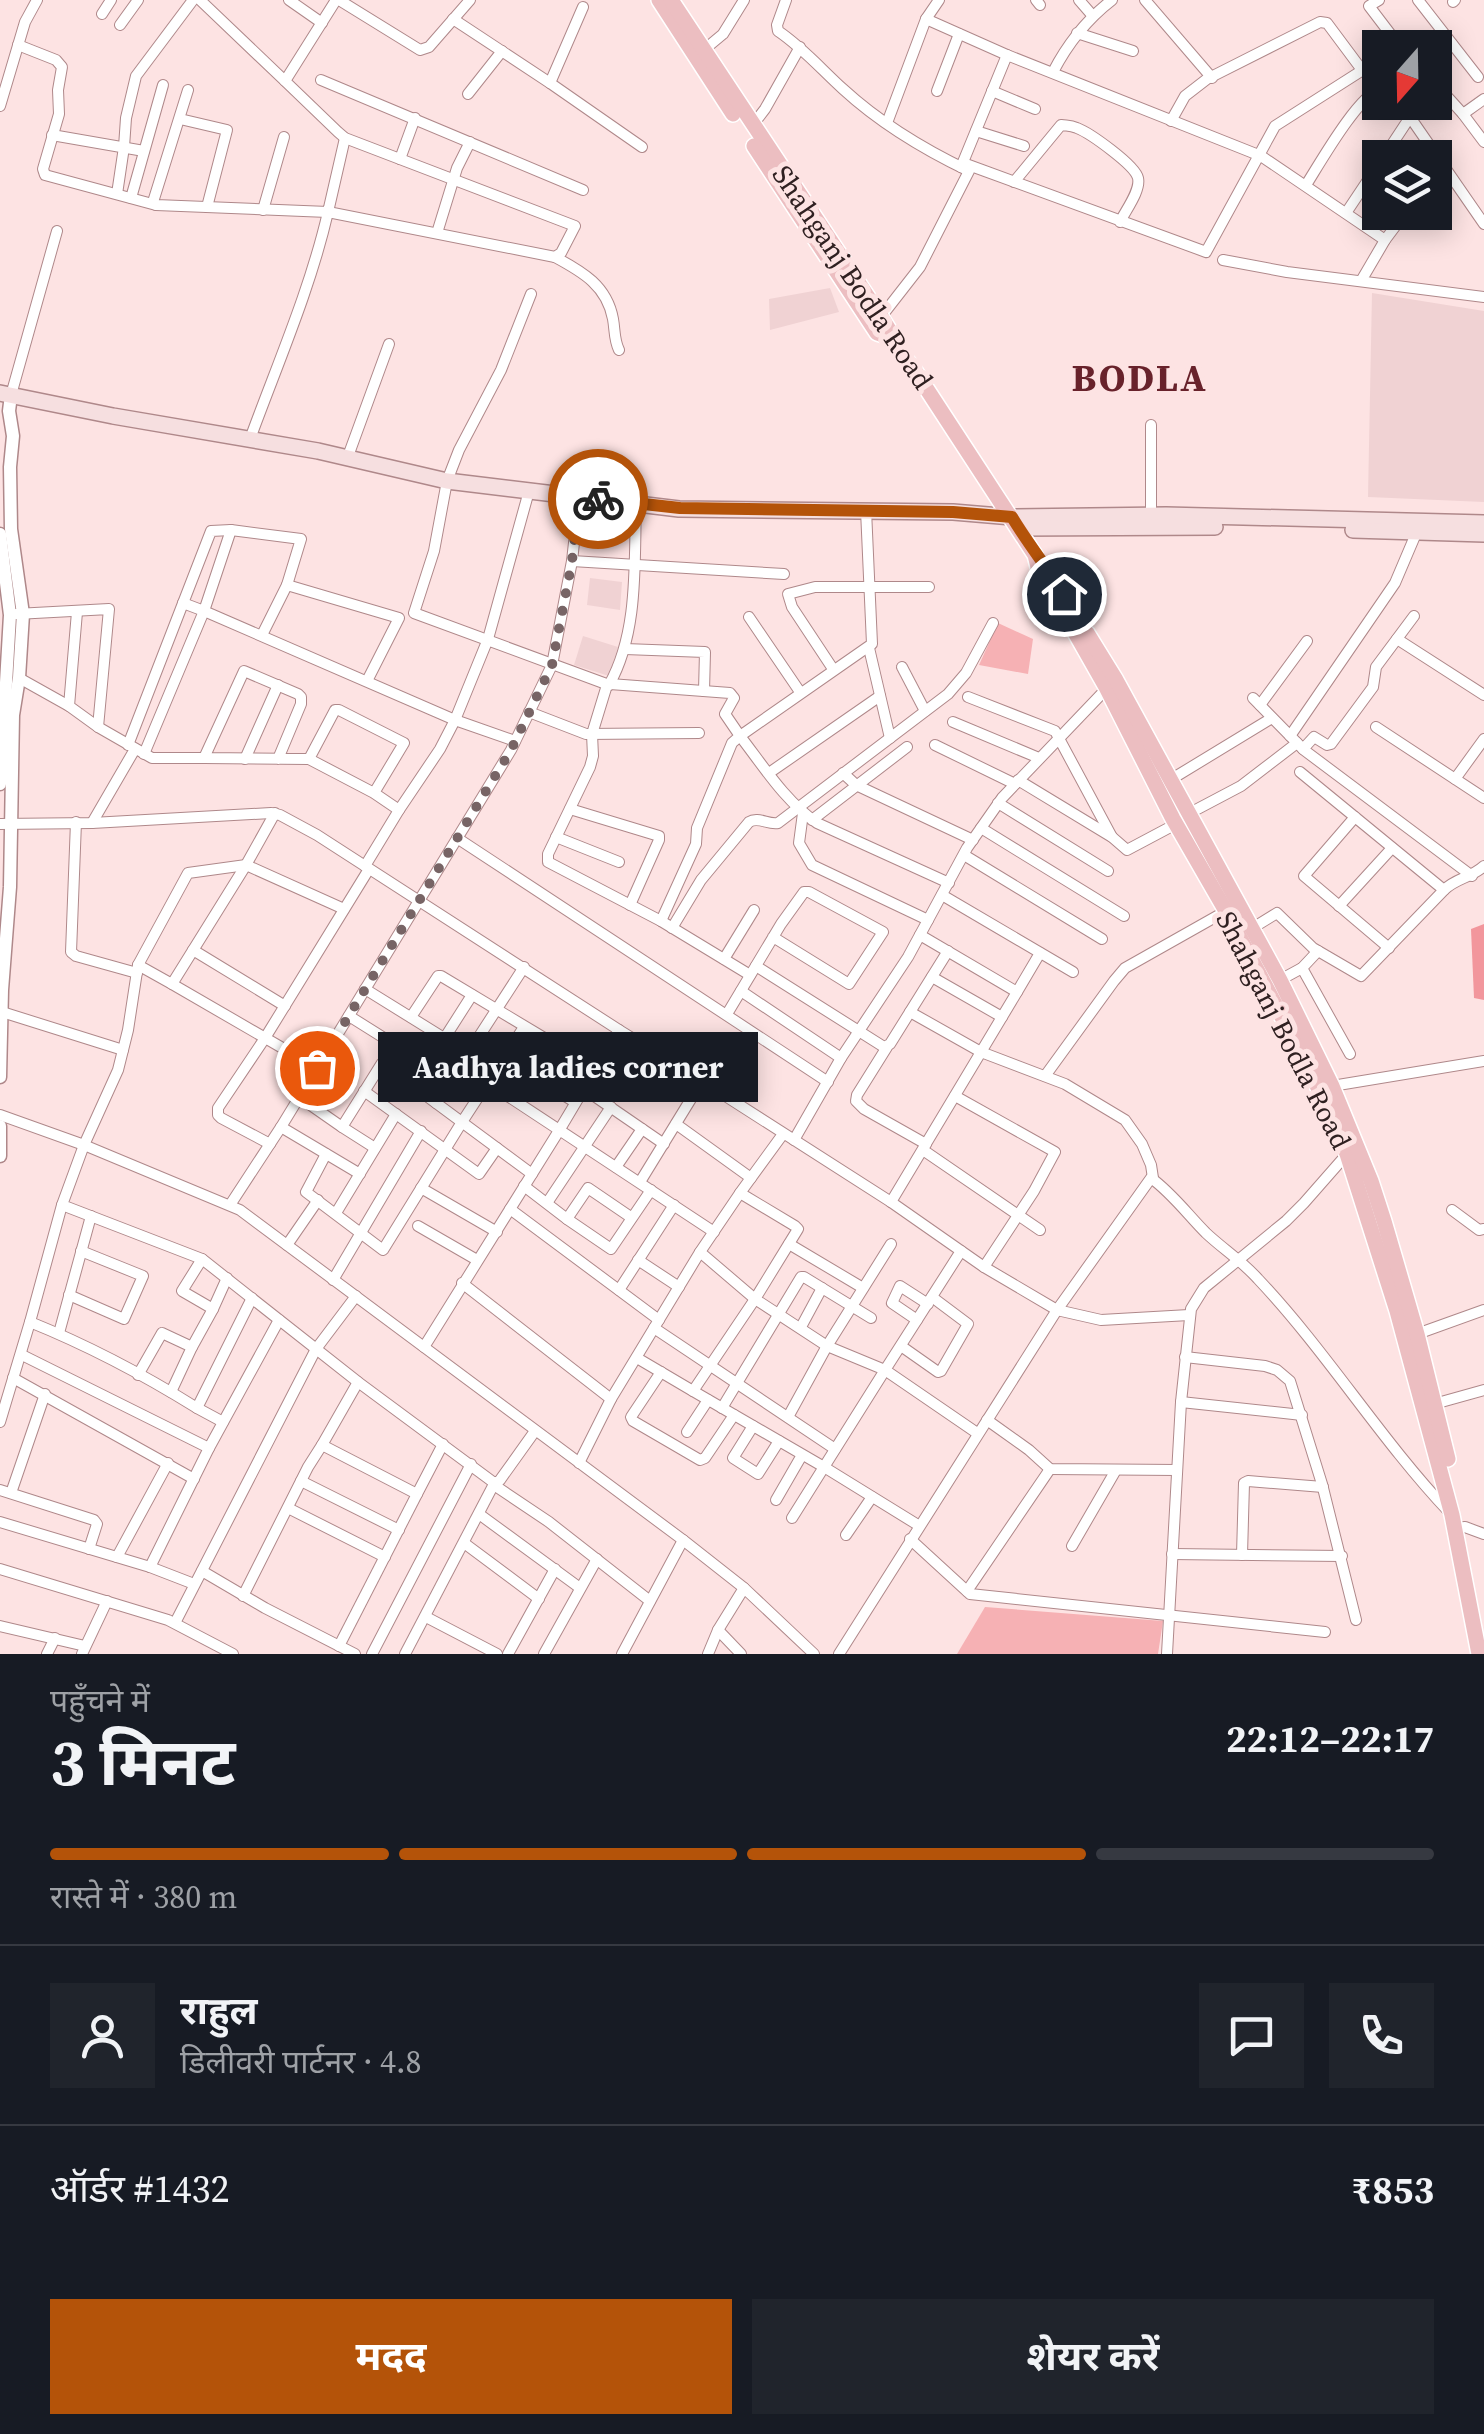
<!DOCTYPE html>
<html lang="hi">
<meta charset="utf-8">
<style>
body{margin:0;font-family:"Source Serif 4","Noto Sans Devanagari",serif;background:#20242c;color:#f1f3f6;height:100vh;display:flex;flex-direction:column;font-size:38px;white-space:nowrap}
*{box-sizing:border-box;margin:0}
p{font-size:32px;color:#9ea1a6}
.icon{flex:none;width:55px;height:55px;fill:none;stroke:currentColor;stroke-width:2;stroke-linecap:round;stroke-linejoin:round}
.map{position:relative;height:1654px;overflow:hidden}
.sheet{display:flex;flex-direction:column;background:#171b24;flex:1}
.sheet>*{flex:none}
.needle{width:65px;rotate:200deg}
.fabs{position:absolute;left:1362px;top:30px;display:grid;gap:20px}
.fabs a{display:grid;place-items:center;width:90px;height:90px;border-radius:0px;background:#171b24;box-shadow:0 5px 25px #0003;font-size:50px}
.pin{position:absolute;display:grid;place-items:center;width:85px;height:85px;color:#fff;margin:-42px;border:5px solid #fff;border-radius:50%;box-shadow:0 2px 10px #0007}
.courier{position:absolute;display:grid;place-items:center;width:100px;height:100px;margin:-50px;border:8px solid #b45309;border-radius:50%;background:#fff;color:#222;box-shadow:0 2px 12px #0007}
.bubble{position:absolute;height:70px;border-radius:0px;background:#171b24;box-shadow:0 5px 25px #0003;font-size:32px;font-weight:700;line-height:70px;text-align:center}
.overview em{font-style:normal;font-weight:700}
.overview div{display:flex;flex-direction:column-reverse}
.overview{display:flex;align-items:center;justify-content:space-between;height:170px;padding:0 50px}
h1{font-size:65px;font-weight:700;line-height:75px}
.bar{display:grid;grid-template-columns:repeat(4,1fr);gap:15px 10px;align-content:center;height:120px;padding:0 50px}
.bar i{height:12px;border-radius:8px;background:#363941}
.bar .selected{background:#b45309}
.bar p{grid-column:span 4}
.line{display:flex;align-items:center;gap:25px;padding:0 50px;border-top:2px solid #363941}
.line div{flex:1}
.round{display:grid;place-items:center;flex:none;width:105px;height:105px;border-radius:0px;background:#20242c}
.button{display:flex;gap:20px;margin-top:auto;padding:20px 50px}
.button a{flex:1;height:115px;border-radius:0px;background:#b45309;color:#fff;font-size:40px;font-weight:700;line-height:115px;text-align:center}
.button a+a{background:#20242c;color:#f1f3f6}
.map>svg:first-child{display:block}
</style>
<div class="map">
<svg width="1484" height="1654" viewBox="0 0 1484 1654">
<rect width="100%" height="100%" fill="#fde3e3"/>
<g fill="#f0d2d3">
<polygon points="830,288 839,312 770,330 769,299"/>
<polygon points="1372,293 1484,311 1484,502 1368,497"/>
<polygon points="590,578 622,582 620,610 587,605"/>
<polygon points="583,636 618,647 609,676 574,665"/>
</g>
<g fill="#f6b1b4">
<polygon points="998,623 1033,639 1028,674 979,665"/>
<polygon points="985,1607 1163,1621 1158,1654 957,1654"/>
</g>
<polygon fill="#f2969c" points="1484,924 1484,1000 1474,998 1471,929"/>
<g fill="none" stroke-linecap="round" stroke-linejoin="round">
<g stroke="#af888a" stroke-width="12">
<g id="minor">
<polyline points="200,0 285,81"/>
<polyline points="289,0 322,23"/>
<polyline points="339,0 420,50 429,47 470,0"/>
<path d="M786 0 777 25 778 31C802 47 821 69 843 89 880 123 923 149 969 171L920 267 881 317"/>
<polyline points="1036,0 1040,5"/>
<polyline points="1079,0 1092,15"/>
<polyline points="1145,0 1212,78"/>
<polyline points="1379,0 1369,6 1401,48"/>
<polyline points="1418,0 1478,77"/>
<polyline points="1453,2 1455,0"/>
<polyline points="102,14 111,0"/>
<polyline points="453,19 550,83 583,7"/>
<polyline points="926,19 1007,55"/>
<polyline points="120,25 138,0"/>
<polyline points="1077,33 1133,51"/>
<polyline points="18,45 56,60 62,67 58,90 59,114 43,169 45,175 156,205"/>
<polyline points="705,49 723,34 744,0"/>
<polyline points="1435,53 1452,44"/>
<path d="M1053 72C1068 43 1086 20 1112 0"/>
<polyline points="321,80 583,190"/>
<polyline points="550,83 642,147"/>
<polyline points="1435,83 1463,114 1484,142"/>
<polyline points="188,90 153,202 156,205 328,212 345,138"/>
<polyline points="937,91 959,34"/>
<polyline points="992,91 1035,109"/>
<polyline points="468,94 502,51"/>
<polyline points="1395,102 1410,117 1484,224"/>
<polyline points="0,106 25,22 37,0"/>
<polyline points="1463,114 1484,99"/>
<polyline points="180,119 227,130 207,207"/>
<polyline points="1171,121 1185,96 1207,79 1320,22 1327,23 1362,70"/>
<polyline points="887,123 926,19 939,0"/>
<polyline points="752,126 765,109 800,47"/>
<polyline points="976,131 1024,146"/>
<polyline points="52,135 144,151"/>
<polyline points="1383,158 1410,117"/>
<polyline points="400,159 415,118"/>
<polyline points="963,163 1206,252 1275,126 1380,59"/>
<polyline points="961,167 1007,55 1261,156 1385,240"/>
<path d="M1014 182 1061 125C1068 126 1070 125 1077 128 1090 133 1135 165 1138 178 1141 191 1125 211 1120 222"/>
<path d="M1306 185C1320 163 1358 96 1380 89"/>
<polyline points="117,194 124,147 126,118 136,76 193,0"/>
<polyline points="131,198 163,85"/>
<polyline points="263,210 284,137"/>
<polyline points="1346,213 1380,162"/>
<polyline points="437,233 457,168 470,142"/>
<path d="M555 257C583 272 607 286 613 319 615 330 614 340 619 350"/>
<polyline points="1223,260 1287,272 1484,297"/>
<polyline points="1361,281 1385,240 1406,212"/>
<path d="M531 294 501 370 459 450 447 481 434 551 414 613 609 685C639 632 634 563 636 504"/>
<polyline points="11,395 57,231"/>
<polyline points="1151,425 1151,516"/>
<path d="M250 439C277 365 310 290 328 212L555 257 561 253 575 226 345 138 338 132 285 81 336 0"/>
<polyline points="347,459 389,344"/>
<path d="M866 510 872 644 740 736C764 767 785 801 817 823L949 883"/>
<polyline points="231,530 204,611 455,720 515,741"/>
<polyline points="572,561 784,574"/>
<polyline points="77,612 69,706 98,727 152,758 204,758"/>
<polyline points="16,614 109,609 98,727"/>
<polyline points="749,617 800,692"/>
<polyline points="262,635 287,585 399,618 367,681"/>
<polyline points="1397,639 1484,695"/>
<polyline points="869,648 890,738"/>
<polyline points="625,649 705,652 704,691"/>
<polyline points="902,667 925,711"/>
<polyline points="833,669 792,607 788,594 815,587 929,587"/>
<polyline points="19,678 69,706"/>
<polyline points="610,684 730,693 734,698 725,714 740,736 732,743 697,828 696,844 661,921"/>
<polyline points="607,685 592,734 593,756 590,767 548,854 548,862 661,921 750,975"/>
<polyline points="968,697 1055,731 1112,837"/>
<polyline points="1253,698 1304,750 1472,876"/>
<polyline points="1260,705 1307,641"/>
<polyline points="529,712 586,734 699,733"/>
<polyline points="953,722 1039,758"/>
<polyline points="1376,727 1484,798"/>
<polyline points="1290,736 1395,583 1418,529"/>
<polyline points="128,745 211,531 231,530 301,539 287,585"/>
<polyline points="935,745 1015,784"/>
<polyline points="1303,749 1314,737 1327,745 1331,744 1373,687 1376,667 1414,616"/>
<polyline points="144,754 204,611 183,603"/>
<polyline points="245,759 278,685"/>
<polyline points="278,759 301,704 301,697 298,694 244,671 204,758 309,759"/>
<polyline points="769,773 880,696"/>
<polyline points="843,773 856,785 973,840"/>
<polyline points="1455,779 1484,739"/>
<polyline points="1018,780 1112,837 1127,850 1176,824"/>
<polyline points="1170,780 1272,718"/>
<polyline points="374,793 404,743 339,710 335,710 309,759 374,793 399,810"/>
<polyline points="998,803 1108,871"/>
<polyline points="570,809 659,836 659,840 630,905"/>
<polyline points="275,813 246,865 172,984 317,1068"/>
<polyline points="803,813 799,843 812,865 928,920"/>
<polyline points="1188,814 1241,786 1297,743"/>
<polyline points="1355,817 1304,876 1389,948"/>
<polyline points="812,820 907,747"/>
<polyline points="76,822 71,952 76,956 137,973"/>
<polyline points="92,823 135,749"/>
<polyline points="0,824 92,823 271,813 280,815 317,835 619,1030 702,1081 891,1202 984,1267 1057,1310 1101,1320 1189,1315"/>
<polyline points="981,828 1124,916"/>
<polyline points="556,837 619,862"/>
<polyline points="457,838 828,1082"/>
<polyline points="964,855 1102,939"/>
<polyline points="365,866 399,810 440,749 455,720 488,639 529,491"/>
<path d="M1444 890C1456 878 1471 878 1484 866"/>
<polyline points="942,895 1073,972"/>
<polyline points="1339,906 1392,848"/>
<polyline points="344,909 246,865 188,873 138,965 128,1030 118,1070 84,1145 62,1205 202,1259 358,1382 493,1482 497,1483 500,1480 535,1431"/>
<path d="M672 928 701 880 749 822C758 816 768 825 778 823L948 694 966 673 993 623"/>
<polyline points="1251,929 1277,913 1313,948 1361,976 1444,890 1300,772"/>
<polyline points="920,935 1017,992 1040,953"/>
<polyline points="193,950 285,1006"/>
<polyline points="724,959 754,910"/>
<polyline points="138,965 172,984"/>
<polyline points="756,966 884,1047 890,1044 948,951"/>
<polyline points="1302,968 1350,1054"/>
<polyline points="932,977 1002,1017"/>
<polyline points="1280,980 1302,968 1318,951"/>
<polyline points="365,989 444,1038"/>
<polyline points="741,991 841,1058"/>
<polyline points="2,1012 123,1050"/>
<polyline points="910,1012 981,1052 1065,1084 1125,1120 1142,1144 1151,1165 1153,1178"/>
<polyline points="727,1014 781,924 804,892 809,892 883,932 849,984 773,937"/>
<polyline points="349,1016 427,1065"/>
<polyline points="411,1017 438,976 441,976 556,1045 557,1050 538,1079"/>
<polyline points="887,1047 857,1095 856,1101 864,1109 926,1144"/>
<polyline points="503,1059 575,1102"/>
<polyline points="1045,1076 1114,981 1125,968 1226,911"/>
<polyline points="488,1083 714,1232"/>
<polyline points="414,1086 472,995"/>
<polyline points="1332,1086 1484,1061"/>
<polyline points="584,1089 664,1144"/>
<polyline points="364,1091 479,1174 497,1148"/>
<polyline points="955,1096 1055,1152 1034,1191 984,1267"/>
<polyline points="299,1097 342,1127 382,1063 532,1174"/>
<polyline points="436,1103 524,967"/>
<polyline points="0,1115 84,1145 240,1210 683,1540 744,1588 814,1654"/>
<polyline points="676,1124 751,1178"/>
<polyline points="281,1127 360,1174"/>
<polyline points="342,1127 375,1148"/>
<polyline points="783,1134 740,1193 700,1252 755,1299 827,1346 885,1370 824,1467 918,1525"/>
<polyline points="794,1140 841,1058 908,957 967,848 1002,798 1111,684"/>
<polyline points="270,1144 221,1118 218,1115 218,1108 265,1038 369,869"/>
<polyline points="923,1150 1040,1230"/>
<polyline points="326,1154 306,1192 383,1250 462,1122 524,1027"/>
<polyline points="616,1167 642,1129"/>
<polyline points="640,1182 702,1081"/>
<polyline points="524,1186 567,1219"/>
<polyline points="421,1188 497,1232"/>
<polyline points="740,1193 795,1226 798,1229 755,1299 693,1391 824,1467 792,1518"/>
<polyline points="891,1202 1017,992"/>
<polyline points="547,1203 611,1107"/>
<path d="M62 1205 30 1322C87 1345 144 1375 197 1408L252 1298"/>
<polyline points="230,1205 281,1127 511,750 552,665 572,561 579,497"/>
<polyline points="510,1209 659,1320"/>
<polyline points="1452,1210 1479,1230 1484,1229"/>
<polyline points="336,1213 396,1114"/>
<polyline points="632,1218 611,1249 567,1219 588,1188 632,1218 651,1190"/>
<polyline points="418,1226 477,1260"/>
<polyline points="789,1244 863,1288"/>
<polyline points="287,1245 318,1200"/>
<polyline points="961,1251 885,1370 977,1433"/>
<polyline points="202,1259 182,1291 213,1309 227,1278"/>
<polyline points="638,1260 679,1287"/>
<polyline points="333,1280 421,1131"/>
<polyline points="462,1283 611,1399"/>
<polyline points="619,1290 674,1205"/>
<polyline points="69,1295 124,1319 143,1276 81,1251"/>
<polyline points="917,1320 892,1303 900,1286 928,1304"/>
<polyline points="801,1327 822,1288"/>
<polyline points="654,1328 835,1449"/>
<polyline points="59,1333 91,1216"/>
<polyline points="1417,1334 1484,1310"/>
<polyline points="901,1346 938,1372 941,1371 968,1324 932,1297"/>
<polyline points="192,1347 213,1309"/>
<polyline points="424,1347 560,1129 619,1030"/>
<polyline points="22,1355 209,1448"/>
<polyline points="1185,1357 1265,1366 1277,1370 1290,1381 1322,1484 1356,1620"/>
<polyline points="637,1358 693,1391"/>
<polyline points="661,1372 631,1417 633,1421 700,1460 705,1458 734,1415"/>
<polyline points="138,1375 162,1333 192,1347 171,1392"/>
<polyline points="13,1378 194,1479"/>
<polyline points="358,1382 322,1445 417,1494 443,1444"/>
<polyline points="1181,1402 1302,1415"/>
<polyline points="1434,1404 1484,1390"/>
<polyline points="197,1408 223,1422"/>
<polyline points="722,1408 801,1277 804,1277 871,1318"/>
<polyline points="788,1417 827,1346 891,1244"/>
<polyline points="987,1420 1029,1450 1050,1469 1177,1470"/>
<polyline points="0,1422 30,1322"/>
<polyline points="753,1426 733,1458 758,1474 779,1441"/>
<polyline points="687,1432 708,1400"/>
<polyline points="579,1463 611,1399 700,1252"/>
<polyline points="301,1481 399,1530"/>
<polyline points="494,1485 549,1522 650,1601"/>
<polyline points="0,1490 94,1520 97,1524 89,1549"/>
<polyline points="11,1493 45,1394"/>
<polyline points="776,1500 802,1455"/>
<polyline points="288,1508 385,1557"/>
<polyline points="479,1514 580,1588"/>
<polyline points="0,1522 150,1567 194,1584"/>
<polyline points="1456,1528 1465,1527 1484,1534"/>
<polyline points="846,1535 872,1497"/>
<polyline points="910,1539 970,1594 1325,1632"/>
<polyline points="464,1543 539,1599"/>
<polyline points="1072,1546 1116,1470"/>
<polyline points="1172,1554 1342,1556"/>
<polyline points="1242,1555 1244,1483 1248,1481 1323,1487"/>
<polyline points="117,1557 168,1463"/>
<polyline points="150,1567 209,1448 279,1320"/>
<polyline points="0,1569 168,1620 233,1654"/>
<polyline points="202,1571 265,1608 355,1654"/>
<polyline points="967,1591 1050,1469"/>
<polyline points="243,1596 308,1467 322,1445"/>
<polyline points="426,1617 497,1654"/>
<polyline points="175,1623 316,1349 356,1296"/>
<polyline points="0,1626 85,1646"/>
<polyline points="718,1630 741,1654"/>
<polyline points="339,1646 417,1494"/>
<polyline points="47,1654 55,1638"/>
<polyline points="82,1654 107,1601"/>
<polyline points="372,1654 471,1464"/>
<polyline points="405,1654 495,1482"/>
<polyline points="508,1654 555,1569"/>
<polyline points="544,1654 597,1559"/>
<polyline points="622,1654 683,1540"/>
<polyline points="708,1654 718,1630 744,1588"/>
<path d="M839 1654 1057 1310 1151 1178C1172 1193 1188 1215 1206 1233 1223 1249 1242 1261 1258 1279 1327 1352 1380 1439 1449 1512"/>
<polyline points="1167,1654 1181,1402 1191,1309 1204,1288 1286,1221 1304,1203 1347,1154"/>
</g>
</g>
<g stroke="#af888a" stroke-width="15">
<g id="tertiary">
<polyline points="0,534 10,615 0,784"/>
<polyline points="0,1077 2,990 10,887 13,715 19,678 23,614 11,529 10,467 13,436 9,411 11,395"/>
<polyline points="0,1126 0,1156"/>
</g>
</g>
<g stroke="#af888a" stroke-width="18">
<g id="secondary">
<polyline points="0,393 113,416 318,451 447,481 679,509 953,512 1012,517 1166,515 1484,523"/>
<polyline points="1019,528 1215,527"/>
<polyline points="1353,530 1484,534"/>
</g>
</g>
<g stroke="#fff" stroke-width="18">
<g id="primary">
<polyline points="659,0 733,114"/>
<polyline points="671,0 881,317 888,328 889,337 915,371 1035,555 1038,567 1106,687 1173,819 1226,911 1312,1074 1347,1154 1397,1311 1452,1515 1479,1654"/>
<polyline points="754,146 877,333 889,337"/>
<polyline points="1087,633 1116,680 1280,980 1332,1086 1371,1181 1384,1221 1417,1334 1448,1459"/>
</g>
</g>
<use href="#minor" stroke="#fff" stroke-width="10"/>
<use href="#tertiary" stroke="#fff" stroke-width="12"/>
<use href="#secondary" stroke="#f6dfe0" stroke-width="15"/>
<use href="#primary" stroke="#ecbec1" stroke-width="15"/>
</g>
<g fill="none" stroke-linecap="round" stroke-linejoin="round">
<polyline stroke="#776465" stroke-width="10" stroke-dasharray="0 18" points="317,1068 511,750 552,665 572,561 579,497 598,499"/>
<path stroke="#b45309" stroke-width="12" d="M598 499 680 508 953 512 1012 517C1028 544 1047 567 1064 594"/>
</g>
<g text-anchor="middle" stroke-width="10" stroke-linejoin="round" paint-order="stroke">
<g font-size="28" fill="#2f2021" stroke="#fde3e3">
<text transform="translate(853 277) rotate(56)" y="10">Shahganj Bodla Road</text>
<text transform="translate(1284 1030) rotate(63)" y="10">Shahganj Bodla Road</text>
</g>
<g font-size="38" font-weight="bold" letter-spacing="2.5" fill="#68222b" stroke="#fde3e3">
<text x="1140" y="391">BODLA</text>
</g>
</g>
</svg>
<div class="fabs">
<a><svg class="needle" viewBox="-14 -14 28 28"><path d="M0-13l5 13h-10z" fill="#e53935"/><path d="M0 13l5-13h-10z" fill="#9ea1a6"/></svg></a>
<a><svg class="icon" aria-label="layers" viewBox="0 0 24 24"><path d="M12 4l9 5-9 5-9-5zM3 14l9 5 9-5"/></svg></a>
</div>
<div class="pin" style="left:317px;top:1068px;background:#ea580c"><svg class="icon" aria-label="bag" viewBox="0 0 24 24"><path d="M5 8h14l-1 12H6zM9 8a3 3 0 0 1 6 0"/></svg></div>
<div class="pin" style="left:1064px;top:594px;background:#1f2937"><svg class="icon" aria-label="home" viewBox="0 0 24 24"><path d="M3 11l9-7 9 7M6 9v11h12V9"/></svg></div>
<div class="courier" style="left:598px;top:499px"><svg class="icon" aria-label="bike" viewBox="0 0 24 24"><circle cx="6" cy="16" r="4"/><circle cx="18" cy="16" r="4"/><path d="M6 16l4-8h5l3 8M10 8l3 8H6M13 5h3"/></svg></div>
<div class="bubble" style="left:378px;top:1032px;width:380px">Aadhya ladies corner</div>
</div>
<section class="sheet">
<div class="overview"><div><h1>3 मिनट</h1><p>पहुँचने में</p></div><em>22:12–22:17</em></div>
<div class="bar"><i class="selected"></i><i class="selected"></i><i class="selected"></i><i></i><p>रास्ते में · 380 m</p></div>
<div class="line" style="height:180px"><a class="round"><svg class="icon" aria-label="person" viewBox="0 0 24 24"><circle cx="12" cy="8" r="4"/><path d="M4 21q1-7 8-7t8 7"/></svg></a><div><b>राहुल</b><p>डिलीवरी पार्टनर · 4.8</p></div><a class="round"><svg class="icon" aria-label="chat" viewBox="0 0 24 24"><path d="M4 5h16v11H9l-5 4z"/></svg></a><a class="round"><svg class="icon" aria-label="phone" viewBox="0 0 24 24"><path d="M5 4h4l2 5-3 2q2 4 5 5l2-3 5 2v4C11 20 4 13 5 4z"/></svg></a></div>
<div class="line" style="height:130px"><div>ऑर्डर #1432</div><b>₹853</b></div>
<div class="button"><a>मदद</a><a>शेयर करें</a></div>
</section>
